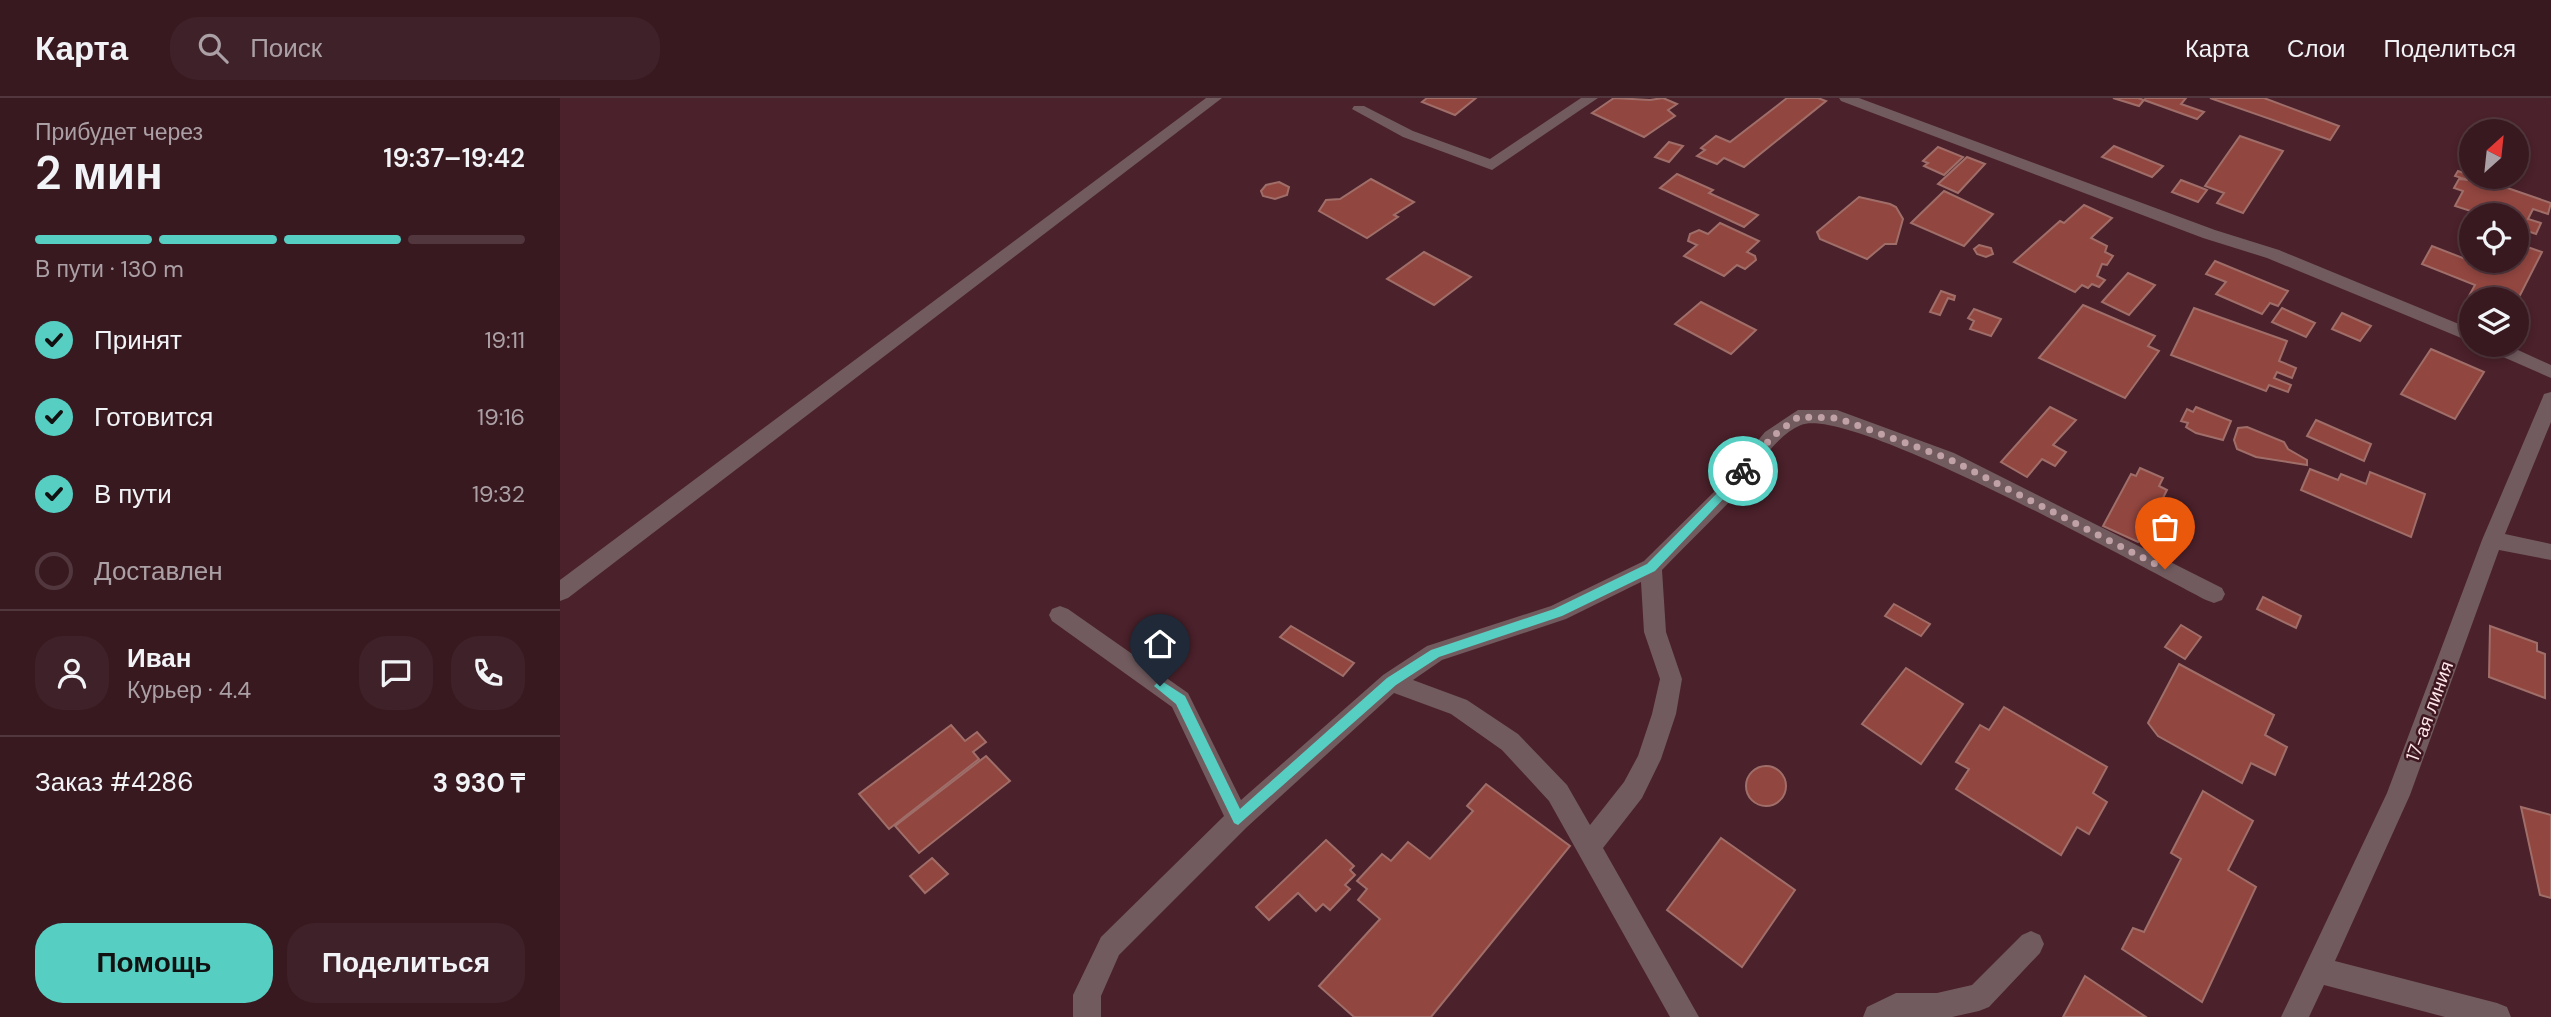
<!DOCTYPE html>
<html lang="ru">
<meta charset="utf-8">
<style>
body{margin:0;font-family:"DM Sans",sans-serif;background:#3f2229;color:#f1f3f6;height:100vh;display:flex;flex-direction:column;font-size:26px;white-space:nowrap}
*{box-sizing:border-box;margin:0}
p{font-size:23px;color:#aba0a5}
.icon{flex:none;width:38px;height:38px;fill:none;stroke:currentColor;stroke-width:2;stroke-linecap:round;stroke-linejoin:round}
.map{position:relative;flex:1;overflow:hidden}
.panel{display:flex;flex-direction:column;background:#381920;width:560px}
.panel>*{flex:none}
.needle{width:46px;rotate:27deg}
.tools{position:absolute;left:1899px;top:21px;display:grid;gap:14px}
.tools a{display:grid;place-items:center;width:70px;height:70px;border-radius:50%;background:#381920;box-shadow:0 4px 10px #0003,0 0 0 2px #52383e;font-size:35px}
.pin{position:absolute;display:grid;place-items:center;width:60px;height:60px;color:#fff;margin:-72px -30px;border-radius:50% 50% 50% 0;rotate:-45deg;box-shadow:0 0 7px #0007}
.pin .icon{rotate:45deg}
.courier{position:absolute;display:grid;place-items:center;width:70px;height:70px;margin:-35px;border:5px solid #57cec2;border-radius:50%;background:#fff;color:#222;box-shadow:0 2px 9px #0007}
.summary em{font-style:normal;font-weight:600}
.summary div{display:flex;flex-direction:column-reverse}
.summary{display:flex;align-items:center;justify-content:space-between;height:119px;padding:0 35px}
h1{font-size:46px;font-weight:600;line-height:52px}
.bar{display:grid;grid-template-columns:repeat(4,1fr);gap:10px 7px;align-content:center;height:84px;padding:0 35px}
.bar i{height:9px;border-radius:5px;background:#52383e}
.bar .current{background:#57cec2}
.bar p{grid-column:span 4}
.line{display:flex;align-items:center;gap:18px;padding:0 35px;border-top:2px solid #52383e}
.line div{flex:1}
.round{display:grid;place-items:center;flex:none;width:74px;height:74px;border-radius:28px;background:#3f2229}
ol{padding:0 35px;list-style:none}
li{display:flex;align-items:center;gap:21px;height:77px}
li p{margin-inline-start:auto}
li .icon{padding:7px;border-radius:50%;background:#57cec2;color:#111;stroke-width:4}
li:last-child{color:#aba0a5}
li i{width:38px;height:38px;border:4px solid #52383e;border-radius:50%}
.button{display:flex;gap:14px;margin-top:auto;padding:14px 35px}
.button a{flex:1;height:80px;border-radius:28px;background:#57cec2;color:#111;font-size:28px;font-weight:600;line-height:80px;text-align:center}
.button a+a{background:#3f2229;color:#f1f3f6}
header{display:flex;align-items:center;gap:42px;box-sizing:border-box;height:98px;padding:0 35px;background:#381920;border-bottom:2px solid #52383e}
header strong{font-size:33px}
nav{display:flex;gap:38px;margin-inline-start:auto;font-size:24px}
.search{width:490px;height:63px;background:#3f2229;display:flex;align-items:center;gap:18px;box-sizing:border-box;padding:0 24px;border-radius:28px;color:#aba0a5;font-size:26px}
main{display:flex;flex:1;min-height:0}
.map>svg:first-child{display:block}
</style>
<header>
<strong>Карта</strong>
<div class="search"><svg class="icon" aria-label="search" viewBox="0 0 24 24"><circle cx="10" cy="10" r="6"/><path d="M15 15l6 6"/></svg>Поиск</div>
<nav><a>Карта</a><a>Слои</a><a>Поделиться</a></nav>
</header>
<main>
<section class="panel">
<div class="summary"><div><h1>2 мин</h1><p>Прибудет через</p></div><em>19:37–19:42</em></div>
<div class="bar"><i class="current"></i><i class="current"></i><i class="current"></i><i></i><p>В пути · 130 m</p></div>
<ol>
<li><svg class="icon" aria-label="check" viewBox="0 0 24 24"><path d="M5 12l5 5 9-10"/></svg>Принят<p>19:11</p></li>
<li><svg class="icon" aria-label="check" viewBox="0 0 24 24"><path d="M5 12l5 5 9-10"/></svg>Готовится<p>19:16</p></li>
<li><svg class="icon" aria-label="check" viewBox="0 0 24 24"><path d="M5 12l5 5 9-10"/></svg>В пути<p>19:32</p></li>
<li><i></i>Доставлен</li>
</ol>
<div class="line" style="height:126px"><a class="round"><svg class="icon" aria-label="person" viewBox="0 0 24 24"><circle cx="12" cy="8" r="4"/><path d="M4 21q1-7 8-7t8 7"/></svg></a><div><b>Иван</b><p>Курьер · 4.4</p></div><a class="round"><svg class="icon" aria-label="chat" viewBox="0 0 24 24"><path d="M4 5h16v11H9l-5 4z"/></svg></a><a class="round"><svg class="icon" aria-label="phone" viewBox="0 0 24 24"><path d="M5 4h4l2 5-3 2q2 4 5 5l2-3 5 2v4C11 20 4 13 5 4z"/></svg></a></div>
<div class="line" style="height:91px"><div>Заказ #4286</div><b>3 930 ₸</b></div>
<div class="button"><a>Помощь</a><a>Поделиться</a></div>
</section>
<div class="map">
<svg width="1991" height="919" viewBox="0 0 1991 919">
<rect width="100%" height="100%" fill="#4b212b"/>
<g fill="#924640" stroke="#a06e69" stroke-width="2">
<polygon points="867,0 916,0 895,17 862,4"/>
<polygon points="1054,0 1090,2 1103,0 1117,6 1108,12 1115,18 1084,39 1032,15"/>
<polygon points="1227,0 1258,0 1266,3 1184,69 1164,60 1157,66 1137,58 1145,52 1141,50 1156,38 1170,44"/>
<polygon points="1553,0 1578,0 1584,2 1579,8"/>
<polygon points="1586,0 1626,0 1621,6 1644,14 1637,21 1584,2"/>
<polygon points="1650,0 1704,0 1779,28 1770,42"/>
<polygon points="1680,38 1723,53 1683,115 1657,105 1664,95 1645,88"/>
<polygon points="1109,44 1123,48 1109,64 1095,59"/>
<polygon points="1554,48 1603,68 1592,79 1542,59"/>
<polygon points="1378,49 1403,59 1384,77 1364,68 1368,65 1363,63"/>
<polygon points="1407,59 1425,66 1398,95 1378,86"/>
<polygon points="1898,73 1991,105 1988,116 1973,111 1968,121 1981,125 1976,136 1956,129 1956,117 1923,117 1895,108 1903,93 1894,90 1899,81 1908,82 1895,78"/>
<polygon points="1117,76 1153,92 1149,95 1198,117 1184,129 1100,90"/>
<polygon points="811,81 854,104 834,117 838,119 807,140 759,113 766,102 780,101"/>
<polygon points="1621,82 1647,92 1638,104 1612,94"/>
<polygon points="719,84 729,89 727,97 715,101 703,98 701,93 706,87"/>
<polygon points="1384,93 1433,116 1404,148 1351,125"/>
<polygon points="1299,99 1330,106 1336,109 1343,121 1336,146 1325,146 1307,161 1260,141 1257,134"/>
<polygon points="1524,107 1552,120 1531,140 1547,148 1545,154 1553,158 1547,167 1542,166 1537,178 1545,182 1539,189 1532,186 1528,190 1522,187 1515,194 1454,164 1500,123 1504,125"/>
<polygon points="1160,125 1199,143 1187,154 1195,158 1196,162 1185,171 1177,167 1164,178 1124,158 1137,147 1128,143 1130,136 1139,132 1148,136"/>
<polygon points="1956,145 1982,154 1956,205 1956,201 1918,201 1909,198 1915,187 1862,166 1872,148 1926,169 1929,163 1956,163"/>
<polygon points="1419,147 1431,150 1433,156 1426,159 1417,156 1414,151"/>
<polygon points="864,154 911,179 874,207 827,181"/>
<polygon points="1655,163 1728,193 1718,208 1710,205 1702,216 1656,196 1666,184 1646,176"/>
<polygon points="1568,175 1595,187 1569,217 1542,204"/>
<polygon points="1381,193 1395,198 1394,202 1388,200 1380,217 1370,214"/>
<polygon points="1141,204 1196,232 1171,256 1115,226"/>
<polygon points="1523,207 1595,238 1588,248 1599,253 1565,300 1479,260"/>
<polygon points="1634,210 1727,243 1719,263 1736,270 1732,280 1717,274 1714,280 1731,287 1728,294 1709,287 1706,293 1611,257"/>
<polygon points="1722,210 1755,225 1746,239 1712,224"/>
<polygon points="1414,211 1441,221 1431,238 1410,231 1414,223 1408,220"/>
<polygon points="1782,215 1811,228 1800,243 1772,231"/>
<polygon points="1871,251 1924,274 1895,321 1841,296"/>
<polygon points="1490,309 1516,322 1493,347 1506,354 1495,368 1482,361 1467,379 1441,364"/>
<polygon points="1636,309 1671,323 1663,342 1636,335 1626,329 1628,325 1621,323 1627,311 1633,314"/>
<polygon points="1756,322 1811,346 1804,363 1747,338"/>
<polygon points="1687,329 1724,344 1728,351 1747,362 1747,367 1696,359 1677,351 1674,342 1678,330"/>
<polygon points="1580,370 1603,380 1599,388 1607,392 1594,418 1600,421 1596,428 1588,425 1578,444 1543,428 1571,376 1576,378"/>
<polygon points="1750,371 1778,382 1781,376 1806,386 1810,374 1865,396 1851,439 1741,392"/>
<polygon points="1703,499 1741,518 1736,530 1697,511"/>
<polygon points="1334,506 1370,526 1361,538 1325,518"/>
<polygon points="1621,527 1641,539 1625,561 1605,549"/>
<polygon points="731,528 794,565 783,578 720,539"/>
<polygon points="1930,528 1977,545 1977,553 1985,556 1985,600 1929,579"/>
<polygon points="1619,566 1714,617 1705,637 1727,649 1715,677 1691,665 1682,685 1598,638 1588,625"/>
<polygon points="1346,570 1403,606 1361,666 1302,626"/>
<polygon points="1444,609 1547,669 1533,695 1547,704 1529,736 1517,729 1501,757 1396,691 1409,671 1396,664 1420,627 1429,632"/>
<polygon points="391,627 405,643 417,634 426,644 413,654 419,661 329,731 299,696"/>
<polygon points="426,658 450,683 359,755 335,728"/>
<circle cx="1206" cy="688" r="20"/>
<polygon points="926,686 1010,748 871,919 794,919 759,888 820,821 798,802 807,791 797,783 822,756 831,763 848,744 870,761 913,713 907,708"/>
<polygon points="1643,693 1693,723 1668,772 1696,789 1642,904 1562,851 1573,830 1584,834 1621,761 1611,755"/>
<polygon points="1961,709 1991,717 1991,800 1980,797"/>
<polygon points="1161,740 1235,792 1182,869 1107,812"/>
<polygon points="766,742 794,768 790,772 795,777 785,787 790,791 770,812 763,806 756,813 738,795 709,822 696,809"/>
<polygon points="372,760 388,776 365,795 350,778"/>
<polygon points="1525,878 1586,919 1503,919"/>
</g>
<g fill="none" stroke-linecap="round" stroke-linejoin="round">
<g fill="#715b5f" fill-rule="evenodd">
<polygon points="646,0 662,0 8,500 0,503 0,482"/>
<polygon points="1021,0 1038,0 932,72 843,39 792,11 794,8 804,8 853,33 930,61"/>
<polygon points="1279,0 1299,0 1655,132 1719,152 1911,231 1911,244 1707,160 1643,140 1281,3"/>
<polygon points="1922,247 1947,247 1991,267 1991,280 1925,251"/>
<polygon points="1991,294 1991,324 1945,436 1991,446 1991,462 1939,452 1850,697 1775,863 1937,905 1947,909 1951,919 1885,919 1764,887 1749,919 1721,919 1827,695 1922,442 1982,301 1984,296"/>
<path d="M1238 312H1277L1394 355 1662 490 1665 496 1662 502 1654 505 1646 502C1587 472 1290 306 1241 327 1212 339 1193 378 1173 400 1150 424 1125 448 1102 472L1106 534 1122 581 1116 616 1101 661 1082 700 1043 750 1139 919H1110L989 703 942 652 891 616 834 595 687 729 559 857 541 898V919H513V897L541 839 664 718 612 609 492 523 489 517 492 511 500 508 508 511 628 595 681 702 823 577 867 548 991 508 1084 463 1160 388 1205 334ZM1081 484 1084 534 1100 581 1092 616 1078 658 1064 684 1030 727 1007 687 958 636 907 602 853 582 882 562 1006 521Z"/>
<polygon points="1471,833 1480,837 1484,846 1480,855 1429,909 1419,913 1392,919 1303,919 1307,909 1336,895 1377,895 1412,887 1462,837"/>
</g>
</g>
<polygon fill="#57cec2" points="1183,369 1189,373 1187,376 1095,473 1002,518 879,559 836,587 678,727 674,725 616,606 594,588 600,582 625,598 680,711 827,580 871,552 994,511 1087,466"/>
<g fill="none" stroke-linecap="round" stroke-linejoin="round">
<polyline stroke="#bfa1a6" stroke-width="7" stroke-dasharray="0 12.6" points="1183,373 1212,339 1238,319 1277,320 1387,360 1605,471"/>
</g>
<g text-anchor="middle" stroke-width="5" stroke-linejoin="round" paint-order="stroke">
<g font-size="19" fill="#fde6e9" stroke="#3f1721">
<text transform="translate(1869 613) rotate(-70)" y="7">17-ая линия</text>
</g>
</g>
</svg>
<div class="tools">
<a><svg class="needle" viewBox="-14 -14 28 28"><path d="M0-13l5 13h-10z" fill="#e53935"/><path d="M0 13l5-13h-10z" fill="#aba0a5"/></svg></a>
<a><svg class="icon" aria-label="locate" viewBox="0 0 24 24"><circle cx="12" cy="12" r="6"/><path d="M12 2v4M12 18v4M2 12h4M18 12h4"/></svg></a>
<a><svg class="icon" aria-label="layers" viewBox="0 0 24 24"><path d="M12 4l9 5-9 5-9-5zM3 14l9 5 9-5"/></svg></a>
</div>
<div class="pin" style="left:1605px;top:471px;background:#ea580c"><svg class="icon" aria-label="bag" viewBox="0 0 24 24"><path d="M5 8h14l-1 12H6zM9 8a3 3 0 0 1 6 0"/></svg></div>
<div class="pin" style="left:600px;top:588px;background:#1f2937"><svg class="icon" aria-label="home" viewBox="0 0 24 24"><path d="M3 11l9-7 9 7M6 9v11h12V9"/></svg></div>
<div class="courier" style="left:1183px;top:373px"><svg class="icon" aria-label="bike" viewBox="0 0 24 24"><circle cx="6" cy="16" r="4"/><circle cx="18" cy="16" r="4"/><path d="M6 16l4-8h5l3 8M10 8l3 8H6M13 5h3"/></svg></div>
</div>
</main>
